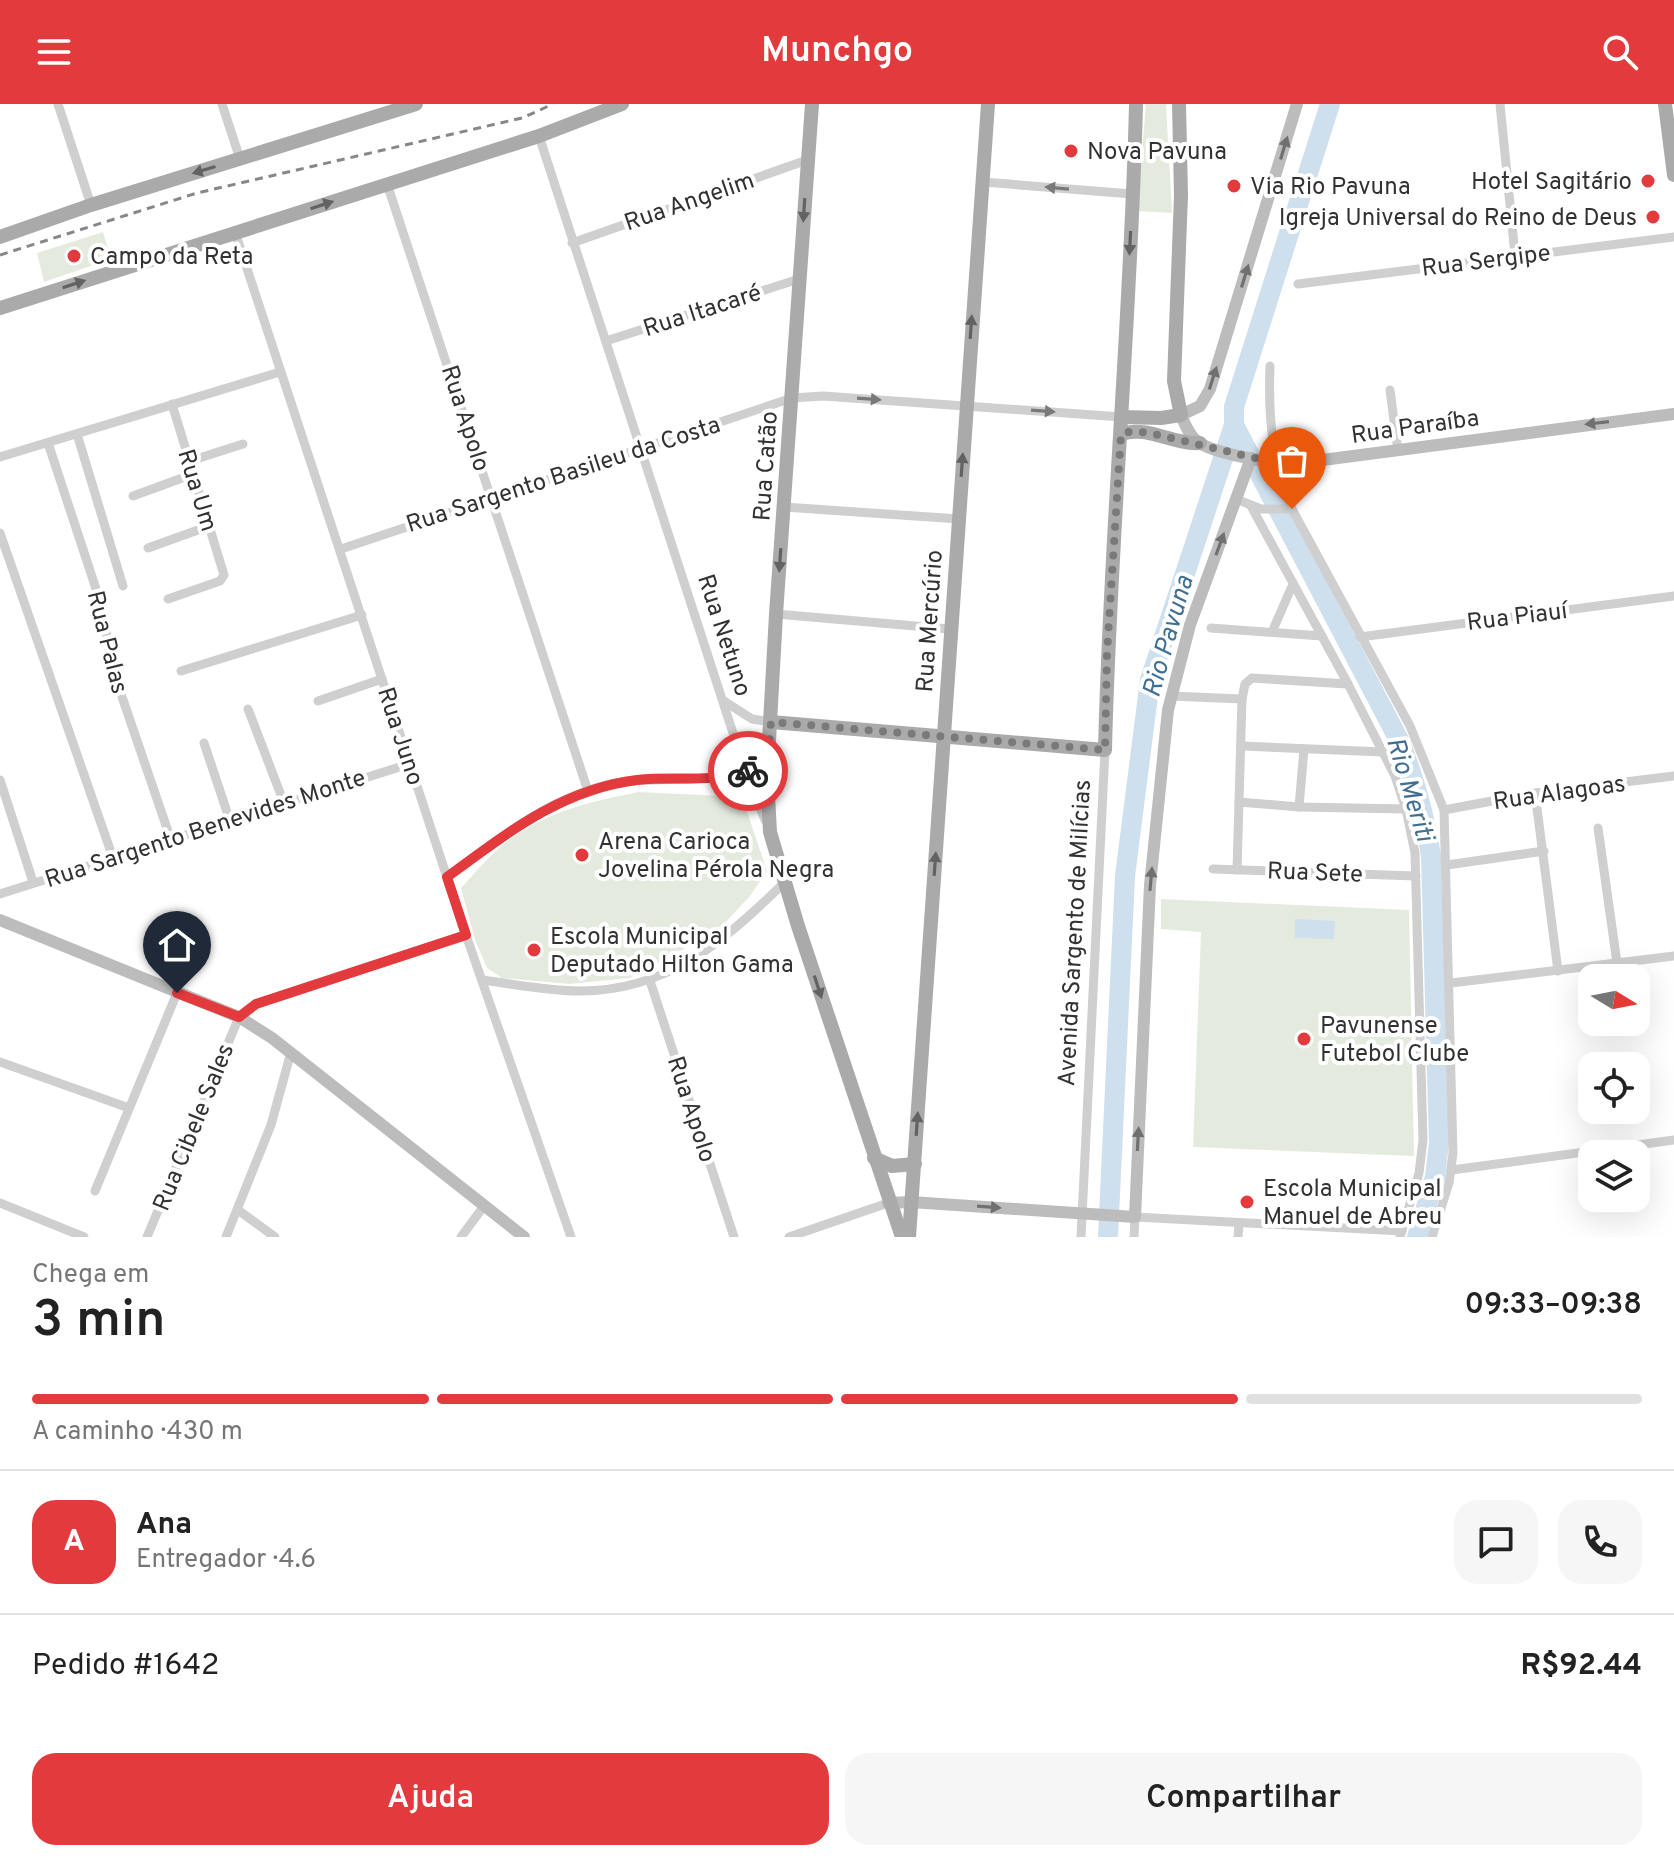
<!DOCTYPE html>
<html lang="pt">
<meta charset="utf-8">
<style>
body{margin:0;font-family:Overpass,sans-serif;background:#f6f6f6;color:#222;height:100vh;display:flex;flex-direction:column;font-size:30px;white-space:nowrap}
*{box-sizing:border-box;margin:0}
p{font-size:26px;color:#767676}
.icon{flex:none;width:44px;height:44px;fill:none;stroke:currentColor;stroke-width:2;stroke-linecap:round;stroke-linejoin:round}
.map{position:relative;height:1133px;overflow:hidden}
.side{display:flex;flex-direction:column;background:#fff;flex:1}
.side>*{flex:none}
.needle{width:52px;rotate:100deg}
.buttons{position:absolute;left:1578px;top:860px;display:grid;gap:16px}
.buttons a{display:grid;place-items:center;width:72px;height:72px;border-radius:16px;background:#fff;box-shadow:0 8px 32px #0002;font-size:40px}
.pin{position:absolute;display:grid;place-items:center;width:68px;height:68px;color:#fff;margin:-82px -34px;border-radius:50% 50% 50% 0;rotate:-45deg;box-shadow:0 0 8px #0007}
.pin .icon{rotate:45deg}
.courier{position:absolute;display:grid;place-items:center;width:80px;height:80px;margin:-40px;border:6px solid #e33a3e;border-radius:50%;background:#fff;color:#222;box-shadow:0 2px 10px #0007}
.overview em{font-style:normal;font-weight:600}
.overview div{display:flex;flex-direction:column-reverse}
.overview{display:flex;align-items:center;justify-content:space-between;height:136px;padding:0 32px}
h1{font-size:52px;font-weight:600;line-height:60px}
.bar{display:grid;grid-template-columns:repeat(4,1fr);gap:12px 8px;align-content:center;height:96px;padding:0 32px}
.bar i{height:10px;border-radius:6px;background:#e0e0e0}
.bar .active{background:#e33a3e}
.bar p{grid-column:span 4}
.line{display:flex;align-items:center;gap:20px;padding:0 32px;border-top:2px solid #e0e0e0}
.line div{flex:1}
.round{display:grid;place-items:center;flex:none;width:84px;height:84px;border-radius:24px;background:#f6f6f6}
.button{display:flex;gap:16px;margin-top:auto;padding:16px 32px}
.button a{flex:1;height:92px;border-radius:24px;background:#e33a3e;color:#fff;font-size:32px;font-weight:600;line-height:92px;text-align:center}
.button a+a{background:#f6f6f6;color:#222}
header{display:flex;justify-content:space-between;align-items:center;height:104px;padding:0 32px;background:#e33a3e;color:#fff;font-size:36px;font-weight:600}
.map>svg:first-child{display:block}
</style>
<header><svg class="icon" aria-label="menu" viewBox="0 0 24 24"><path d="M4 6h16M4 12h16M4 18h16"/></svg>Munchgo<svg class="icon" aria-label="search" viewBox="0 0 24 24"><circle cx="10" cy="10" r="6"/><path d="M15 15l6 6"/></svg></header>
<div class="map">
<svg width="1674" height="1133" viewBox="0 0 1674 1133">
<rect width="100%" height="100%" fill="#fff"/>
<g fill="#e4ebde">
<polygon points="1146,0 1166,0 1172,109 1137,107"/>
<polygon points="103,128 111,155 44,178 37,149"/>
<path d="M639 688 742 693 767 767 750 792 724 820 704 834 630 874 569 880 502 874 487 864 475 836 461 784C475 769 489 752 505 739 544 708 592 697 639 688Z"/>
<polygon points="1161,795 1409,806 1414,1052 1193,1043 1201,828 1161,825"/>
</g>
<polygon fill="#cedfed" points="1295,815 1335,817 1334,835 1295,834"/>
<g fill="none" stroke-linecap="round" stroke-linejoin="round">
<g stroke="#cedfed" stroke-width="20">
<path d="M1234 321 1400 638C1415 676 1425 711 1431 752L1439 1039 1435 1073 1417 1133"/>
<polyline points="1108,1133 1125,772 1150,576 1234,321 1234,303 1330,0"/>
</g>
<g stroke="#cfcfcf" stroke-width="9">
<polyline points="58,0 91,101"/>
<polyline points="222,0 240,55"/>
<polyline points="1500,0 1515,151"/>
<polyline points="539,32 746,669 765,716"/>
<polyline points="983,78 1132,90"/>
<polyline points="387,80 588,687"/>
<polyline points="235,128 466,831 571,1133"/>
<polyline points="572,139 807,56"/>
<polyline points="1298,180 1674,133"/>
<polyline points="606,237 799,175"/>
<path d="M1270 262C1268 315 1272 355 1292 405L1410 622 1444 706 1453 1049 1449 1079 1432 1133"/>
<polyline points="1390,286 1398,347"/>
<polyline points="77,330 123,482"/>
<polyline points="48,339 103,506 109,546 120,587 171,736"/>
<polyline points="0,353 280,268"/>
<polyline points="190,357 243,340"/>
<polyline points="133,392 193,370"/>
<polyline points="1236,395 1261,405 1292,405"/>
<polyline points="1251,402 1348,580 1395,672 1406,705 1415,749 1423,1036 1419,1069 1400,1133"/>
<polyline points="784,403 959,415"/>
<polyline points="0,429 113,754"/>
<polyline points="148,444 209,422"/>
<polyline points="341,445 792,294 823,292 1122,313"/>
<polyline points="168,495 220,477 224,471 172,300"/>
<polyline points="776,510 950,525"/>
<polyline points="1211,524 1322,532"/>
<polyline points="1272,528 1293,480"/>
<polyline points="1360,533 1674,492"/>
<polyline points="181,567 362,511"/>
<polyline points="1171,592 1242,595"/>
<polyline points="318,597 382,575"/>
<polyline points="724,597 752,615 771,618"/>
<polyline points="248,605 284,699"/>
<polyline points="204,639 230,717"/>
<polyline points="1242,642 1383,648"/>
<polyline points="0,676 33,778"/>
<polyline points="1535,689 1558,867"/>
<polyline points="1239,698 1299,703 1406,705"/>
<polyline points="1299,703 1304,645"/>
<polyline points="1444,706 1535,689 1674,672"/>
<polyline points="1598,724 1617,859"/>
<polyline points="1447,761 1544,747"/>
<polyline points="1213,765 1416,772"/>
<polyline points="1237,766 1242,595 1245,580 1252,574 1348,580"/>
<path d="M447 773C496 737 545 696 606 681 660 668 720 687 768 655"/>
<polyline points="0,790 409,660"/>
<path d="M482 876C514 880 547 887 580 887 669 887 725 836 785 778"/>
<polyline points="650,877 734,1133"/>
<polyline points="1451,879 1674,852"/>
<polyline points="0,958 129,1004"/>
<polyline points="1452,1066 1674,1036"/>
<polyline points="95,1087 177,889"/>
<polyline points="0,1099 84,1133"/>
<polyline points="238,1106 275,1133"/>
<polyline points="147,1133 239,913 256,900 466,831"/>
<polyline points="226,1133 271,1021 291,948"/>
<polyline points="461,1133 484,1102"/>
<polyline points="789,1133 888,1099"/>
<polyline points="1081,1133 1105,646"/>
<polyline points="1134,1133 1135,1113 1402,1127"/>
<polyline points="1238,1133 1239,1120"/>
</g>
<g stroke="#bcbcbc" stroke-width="12">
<path d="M1297 0 1210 285 1200 302 1181 311C1185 320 1189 332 1198 338 1215 350 1271 359 1292 360L1674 310"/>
<polyline points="0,816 239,913 272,934 524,1133"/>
<polyline points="888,1099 911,1098 1135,1113 1150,781 1168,606 1190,521 1251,354"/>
</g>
<g stroke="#aaa" stroke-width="14">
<polyline points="812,0 776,510 767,673 770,728 798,822 902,1133"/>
<polyline points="1665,0 1674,71"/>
<polyline points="0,133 91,101 416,0"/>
<polyline points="0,204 539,32 622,0"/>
<polyline points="1122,313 1161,314 1181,311 1174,277 1181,91 1179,0"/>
<path d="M1121 330C1148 321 1173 341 1200 339"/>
<path d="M771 618 1105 646C1110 431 1131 216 1136 0"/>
<polyline points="874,1054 892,1062 915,1060"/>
<polyline points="909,1133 988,0"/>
</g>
<polyline stroke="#878787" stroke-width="3" stroke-dasharray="8 6" stroke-linecap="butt" points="0,151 197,89 522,14 553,0"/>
</g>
<defs><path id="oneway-solid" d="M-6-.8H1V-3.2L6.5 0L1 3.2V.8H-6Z" transform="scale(2)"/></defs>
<g fill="#707070">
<use href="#oneway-solid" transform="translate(1284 44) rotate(-73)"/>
<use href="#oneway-solid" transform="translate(1245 172) rotate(-73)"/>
<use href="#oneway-solid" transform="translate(1213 274) rotate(-72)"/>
<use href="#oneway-solid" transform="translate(1597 319) rotate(173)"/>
<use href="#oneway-solid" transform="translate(1220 440) rotate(-70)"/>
<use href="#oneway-solid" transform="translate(1151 775) rotate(-85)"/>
<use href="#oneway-solid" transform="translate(1138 1035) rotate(-87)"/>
<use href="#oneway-solid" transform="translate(989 1103) rotate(4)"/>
</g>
<g fill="#626262">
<use href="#oneway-solid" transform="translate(204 66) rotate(163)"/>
<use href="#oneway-solid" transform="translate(322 101) rotate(-18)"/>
<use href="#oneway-solid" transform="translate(804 106) rotate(94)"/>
<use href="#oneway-solid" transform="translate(1130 139) rotate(93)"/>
<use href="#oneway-solid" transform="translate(74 180) rotate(-18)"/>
<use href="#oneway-solid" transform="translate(971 223) rotate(-86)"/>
<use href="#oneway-solid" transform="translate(962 361) rotate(-86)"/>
<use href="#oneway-solid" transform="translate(780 456) rotate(94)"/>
<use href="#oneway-solid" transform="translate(935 760) rotate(-86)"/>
<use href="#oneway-solid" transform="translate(818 883) rotate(72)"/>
<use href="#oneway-solid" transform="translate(917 1020) rotate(-86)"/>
</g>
<g fill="#797979">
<use href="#oneway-solid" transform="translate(1057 84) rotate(-175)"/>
<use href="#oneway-solid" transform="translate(869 295) rotate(4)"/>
<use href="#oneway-solid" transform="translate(1043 307) rotate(4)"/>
</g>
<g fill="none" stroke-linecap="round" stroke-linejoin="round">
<polyline stroke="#7a7a7a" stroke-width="8" stroke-dasharray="0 14.4" points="748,667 768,655 771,618 1105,646 1107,549 1121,330 1132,327 1150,329 1276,359 1292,405"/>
<path stroke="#e33a3e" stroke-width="10" d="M177 889 239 913 256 900 466 831 447 773C506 730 562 685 637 676 674 672 712 679 748 667"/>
</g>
<g fill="#e33a3e" stroke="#fff" stroke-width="3">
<circle cx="1071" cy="47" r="8"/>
<circle cx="1648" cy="77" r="8"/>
<circle cx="1234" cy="82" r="8"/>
<circle cx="1653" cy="113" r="8"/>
<circle cx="74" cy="152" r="8"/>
<circle cx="582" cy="751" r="8"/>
<circle cx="534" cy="846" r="8"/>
<circle cx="1304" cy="935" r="8"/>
<circle cx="1247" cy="1098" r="8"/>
</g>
<g text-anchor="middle" stroke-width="8" stroke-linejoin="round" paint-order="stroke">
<g font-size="24" fill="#323232" stroke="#fff" text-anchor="start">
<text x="1087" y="55">Nova Pavuna</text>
<text x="1632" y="85" text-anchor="end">Hotel Sagitário</text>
<text x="1250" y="90">Via Rio Pavuna</text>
<text x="1637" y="121" text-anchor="end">Igreja Universal do Reino de Deus</text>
<text x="90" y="160">Campo da Reta</text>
<text x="598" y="745">Arena Carioca<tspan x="598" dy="28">Jovelina Pérola Negra</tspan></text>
<text x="550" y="840">Escola Municipal<tspan x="550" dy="28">Deputado Hilton Gama</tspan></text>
<text x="1320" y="929">Pavunense<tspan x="1320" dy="28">Futebol Clube</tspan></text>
<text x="1263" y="1092">Escola Municipal<tspan x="1263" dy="28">Manuel de Abreu</tspan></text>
</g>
<g font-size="24" fill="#323232" stroke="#fff">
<text transform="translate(689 97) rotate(-19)" y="8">Rua Angelim</text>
<text transform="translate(1486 156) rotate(-7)" y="8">Rua Sergipe</text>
<text transform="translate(702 206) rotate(-18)" y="8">Rua Itacaré</text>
<text transform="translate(466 314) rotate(72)" y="8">Rua Apolo</text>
<text transform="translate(1415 322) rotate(-8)" y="8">Rua Paraíba</text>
<text transform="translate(765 362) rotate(-86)" y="8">Rua Catão</text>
<text transform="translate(563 370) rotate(-18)" y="8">Rua Sargento Basileu da Costa</text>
<text transform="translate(198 386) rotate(73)" y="8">Rua Um</text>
<text transform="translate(1517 512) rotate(-7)" y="8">Rua Piauí</text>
<text transform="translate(929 517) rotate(-86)" y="8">Rua Mercúrio</text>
<text transform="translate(725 531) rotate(72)" y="8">Rua Netuno</text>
<text transform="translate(108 538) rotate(76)" y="8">Rua Palas</text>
<text transform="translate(401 632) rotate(72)" y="8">Rua Juno</text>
<text transform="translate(1559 688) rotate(-8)" y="8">Rua Alagoas</text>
<text transform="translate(205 724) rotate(-18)" y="8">Rua Sargento Benevides Monte</text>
<text transform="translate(1315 768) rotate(2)" y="8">Rua Sete</text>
<text transform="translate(1074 829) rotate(-87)" y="8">Avenida Sargento de Milícias</text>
<text transform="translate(692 1005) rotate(72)" y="8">Rua Apolo</text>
<text transform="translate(193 1023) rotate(-68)" y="8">Rua Cibele Sales</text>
</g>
<g font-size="26" font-style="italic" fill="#406f94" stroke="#fff">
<text transform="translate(1167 532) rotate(-74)" y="9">Rio Pavuna</text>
<text transform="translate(1411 685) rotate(73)" y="9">Rio Meriti</text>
</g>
</g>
</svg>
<div class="buttons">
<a><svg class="needle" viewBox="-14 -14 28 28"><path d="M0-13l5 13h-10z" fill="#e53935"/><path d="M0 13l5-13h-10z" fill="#767676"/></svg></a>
<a><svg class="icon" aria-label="locate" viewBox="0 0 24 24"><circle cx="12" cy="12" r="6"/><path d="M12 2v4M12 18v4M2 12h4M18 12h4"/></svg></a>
<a><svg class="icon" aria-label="layers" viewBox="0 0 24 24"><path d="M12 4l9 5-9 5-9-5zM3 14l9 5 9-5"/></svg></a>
</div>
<div class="pin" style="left:1292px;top:405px;background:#ea580c"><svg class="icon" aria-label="bag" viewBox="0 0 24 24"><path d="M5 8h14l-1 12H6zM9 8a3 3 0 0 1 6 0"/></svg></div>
<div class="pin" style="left:177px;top:889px;background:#1f2937"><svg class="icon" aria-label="home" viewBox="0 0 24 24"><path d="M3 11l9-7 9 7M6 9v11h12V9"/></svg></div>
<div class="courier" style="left:748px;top:667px"><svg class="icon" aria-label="bike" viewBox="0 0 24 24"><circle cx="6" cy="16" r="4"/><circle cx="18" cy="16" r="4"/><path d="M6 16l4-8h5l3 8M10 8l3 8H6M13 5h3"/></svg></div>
</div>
<section class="side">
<div class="overview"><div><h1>3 min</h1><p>Chega em</p></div><em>09:33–09:38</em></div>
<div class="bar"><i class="active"></i><i class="active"></i><i class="active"></i><i></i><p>A caminho · 430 m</p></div>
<div class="line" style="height:144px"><b class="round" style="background:#e33a3e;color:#fff">A</b><div><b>Ana</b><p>Entregador · 4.6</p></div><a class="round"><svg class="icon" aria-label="chat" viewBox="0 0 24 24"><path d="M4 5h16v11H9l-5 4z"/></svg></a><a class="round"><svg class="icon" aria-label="phone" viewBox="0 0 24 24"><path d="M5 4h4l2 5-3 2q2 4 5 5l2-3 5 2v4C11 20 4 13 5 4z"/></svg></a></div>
<div class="line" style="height:104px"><div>Pedido #1642</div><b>R$92.44</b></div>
<div class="button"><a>Ajuda</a><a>Compartilhar</a></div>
</section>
